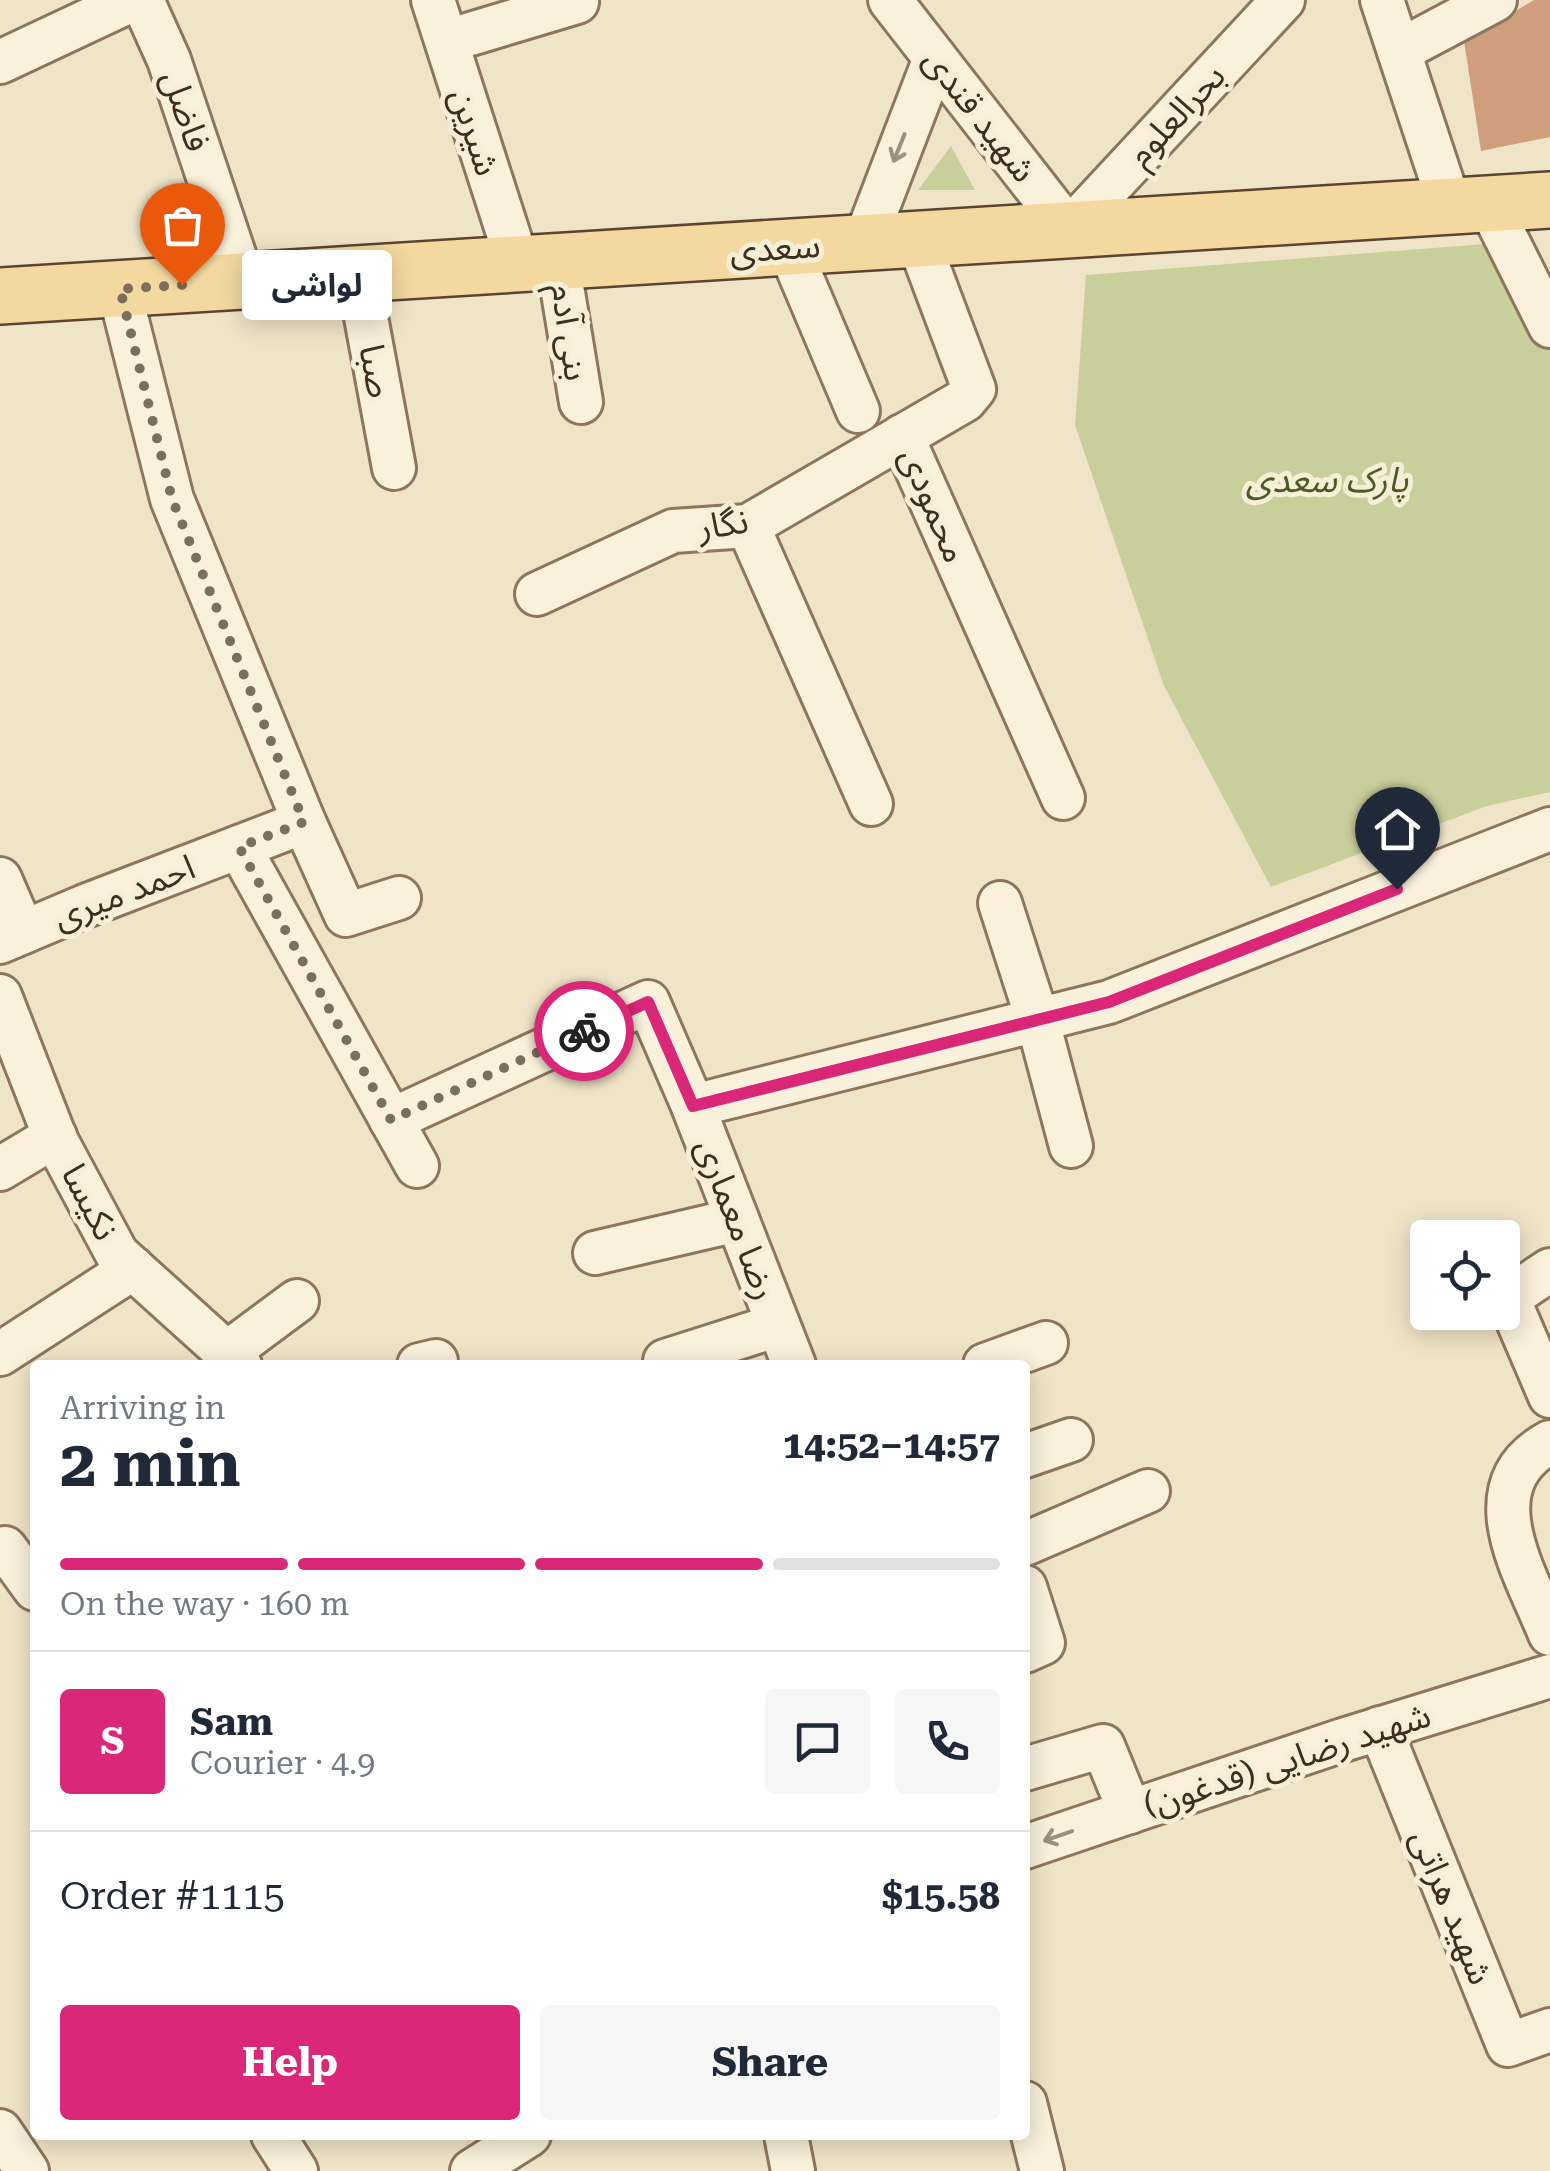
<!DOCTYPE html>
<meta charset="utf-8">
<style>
body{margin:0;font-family:"Roboto Serif","Noto Sans Arabic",serif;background:#f6f6f7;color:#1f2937;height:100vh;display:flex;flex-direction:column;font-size:38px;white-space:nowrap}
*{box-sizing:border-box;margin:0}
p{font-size:32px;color:#747a83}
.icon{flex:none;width:55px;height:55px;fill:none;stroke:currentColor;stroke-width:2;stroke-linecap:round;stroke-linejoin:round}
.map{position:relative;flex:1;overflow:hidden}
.sheet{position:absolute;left:30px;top:1360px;width:1000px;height:780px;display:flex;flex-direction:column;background:#fff;border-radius:10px;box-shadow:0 5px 25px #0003}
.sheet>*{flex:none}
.controls{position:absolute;left:1410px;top:1220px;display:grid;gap:20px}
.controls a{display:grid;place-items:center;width:110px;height:110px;border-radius:10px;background:#fff;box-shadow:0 5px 25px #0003;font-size:50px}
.pin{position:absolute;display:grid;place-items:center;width:85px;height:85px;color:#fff;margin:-102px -42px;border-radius:50% 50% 50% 0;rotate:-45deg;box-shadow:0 0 10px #0007}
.pin .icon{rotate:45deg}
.courier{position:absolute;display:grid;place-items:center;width:100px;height:100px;margin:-50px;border:8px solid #db2777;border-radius:50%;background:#fff;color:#222;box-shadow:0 2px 12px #0007}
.bubble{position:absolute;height:70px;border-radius:10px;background:#fff;box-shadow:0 5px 25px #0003;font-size:32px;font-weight:700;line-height:70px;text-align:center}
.overview em{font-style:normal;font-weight:700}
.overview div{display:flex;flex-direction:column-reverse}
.overview{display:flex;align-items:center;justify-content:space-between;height:170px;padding:0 30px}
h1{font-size:65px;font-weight:700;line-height:75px}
.bar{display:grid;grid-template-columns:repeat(4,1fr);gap:15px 10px;align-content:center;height:120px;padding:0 30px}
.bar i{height:12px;border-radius:8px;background:#e0e1e3}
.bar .active{background:#db2777}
.bar p{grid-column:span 4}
.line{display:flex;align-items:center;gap:25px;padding:0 30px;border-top:2px solid #e0e1e3}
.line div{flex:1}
.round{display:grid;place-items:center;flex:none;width:105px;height:105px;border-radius:10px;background:#f6f6f7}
.cta{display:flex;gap:20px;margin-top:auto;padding:20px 30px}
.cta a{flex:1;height:115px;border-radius:10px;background:#db2777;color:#fff;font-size:40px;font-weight:700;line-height:115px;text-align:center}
.cta a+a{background:#f6f6f7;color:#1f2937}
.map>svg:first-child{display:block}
</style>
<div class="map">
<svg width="1550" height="2171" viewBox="0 0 1550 2171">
<rect width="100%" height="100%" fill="#f0e4c8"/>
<g fill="#c9cf9b">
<polygon points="951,146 975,190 918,190"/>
<polygon points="1498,243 1550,351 1550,792 1487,806 1271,887 1164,686 1075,425 1086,275"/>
</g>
<polygon fill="#cf9f7d" points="1534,0 1550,0 1550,137 1481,151 1464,41"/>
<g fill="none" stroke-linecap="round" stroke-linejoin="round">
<g stroke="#8d765c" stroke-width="48">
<g id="minor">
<polyline points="142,0 169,60 243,281"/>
<polyline points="433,0 518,264"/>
<polyline points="890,0 1069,230 1283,0"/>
<polyline points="1382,0 1450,206"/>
<polyline points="447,41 577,2"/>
<polyline points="1399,51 1495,0"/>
<polyline points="0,62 132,0"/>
<polyline points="1489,204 1550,326"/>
<polyline points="864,243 935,58"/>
<polyline points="789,248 858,411"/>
<polyline points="558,262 581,402"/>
<polyline points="358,274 394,468"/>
<polyline points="119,289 172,499 304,822 346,915 399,898"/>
<polyline points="902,436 1063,798"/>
<polyline points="748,526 871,804"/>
<polyline points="537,594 673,531 748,526 965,400 974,389 918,240"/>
<polyline points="239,847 417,1166"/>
<polyline points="0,879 23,932"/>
<polyline points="1000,903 1037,1018 1071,1146"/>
<polyline points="0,942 85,906 304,822"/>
<polyline points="0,996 56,1140 117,1254 240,1365"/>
<polyline points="693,1106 1109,1002 1550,829"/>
<polyline points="391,1120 648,1002 693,1106 794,1365"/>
<polyline points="0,1169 55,1136"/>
<polyline points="595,1253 737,1220"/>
<polyline points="1550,1270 1508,1298 1550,1396"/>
<polyline points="227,1353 297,1301"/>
<polyline points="0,1354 133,1268"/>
<polyline points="665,1361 778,1325"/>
<polyline points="419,1365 436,1361"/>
<polyline points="985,1365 1046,1343"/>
<path d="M1550 1442C1470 1486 1525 1572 1550 1634"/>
<polyline points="1025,1456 1071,1440"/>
<polyline points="1025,1544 1148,1491"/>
<polyline points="5,1548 35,1589"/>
<polyline points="1025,1587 1043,1643 1025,1651"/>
<polyline points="1380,1728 1508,2045 1550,2030"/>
<polyline points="1025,1769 1103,1746 1130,1812"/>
<polyline points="1025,1847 1343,1740 1550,1676"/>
<polyline points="1025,2103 1042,2171"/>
<polyline points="0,2131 27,2171"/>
<polyline points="273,2135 296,2171"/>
<polyline points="786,2135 793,2171"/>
<polyline points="472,2171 529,2135"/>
</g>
</g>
<g stroke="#5b4430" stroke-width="60">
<polyline id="major" points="0,296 1550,200"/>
</g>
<use href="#minor" stroke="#faf1dc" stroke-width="42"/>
<use href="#major" stroke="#f3d9a0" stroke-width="55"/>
</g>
<defs><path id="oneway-shaft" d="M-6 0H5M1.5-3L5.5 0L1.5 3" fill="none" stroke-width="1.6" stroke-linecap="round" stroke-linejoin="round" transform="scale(2.5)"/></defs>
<g stroke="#9c907e">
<use href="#oneway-shaft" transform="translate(899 148) rotate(112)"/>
<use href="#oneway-shaft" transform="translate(1058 1836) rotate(161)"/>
</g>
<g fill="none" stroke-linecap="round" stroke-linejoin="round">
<polyline stroke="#7c6e5b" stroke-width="10" stroke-dasharray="0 18" points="182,285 120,289 172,499 304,822 239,847 391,1120 584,1031"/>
<polyline stroke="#db2777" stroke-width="12" points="584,1031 648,1002 693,1106 1109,1002 1397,889"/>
</g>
<g text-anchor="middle" stroke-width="10" stroke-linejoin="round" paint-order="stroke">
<g font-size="35" fill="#3d2e20" stroke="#f7eed8">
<text transform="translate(186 111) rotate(71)" y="12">فاضل</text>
<text transform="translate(980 115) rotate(52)" y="12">شهید قندی</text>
<text transform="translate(1176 115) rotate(-47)" y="12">بحرالعلوم</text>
<text transform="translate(475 132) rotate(72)" y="12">شیرین</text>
<text transform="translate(775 248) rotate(-4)" y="12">سعدی</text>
<text transform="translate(570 332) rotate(81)" y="12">بنی آدم</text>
<text transform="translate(376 371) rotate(79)" y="12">صبا</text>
<text transform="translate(934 505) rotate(67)" y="12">محمودی</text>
<text transform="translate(723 524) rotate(-9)" y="12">نگار</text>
<text transform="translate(124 892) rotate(-21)" y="12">احمد میری</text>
<text transform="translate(90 1202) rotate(62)" y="12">نکیسا</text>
<text transform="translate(737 1219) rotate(69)" y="12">رضا معماری</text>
<text transform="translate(1287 1760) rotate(-18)" y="12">(قدغون) شهید رضایی</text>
<text transform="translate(1452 1907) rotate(68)" y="12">شهید هراتی</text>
</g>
<g font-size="35" font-style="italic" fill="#4d5a26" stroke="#f7eed8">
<text x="1327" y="492">پارک سعدی</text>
</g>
</g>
</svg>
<div class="controls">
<a><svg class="icon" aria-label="locate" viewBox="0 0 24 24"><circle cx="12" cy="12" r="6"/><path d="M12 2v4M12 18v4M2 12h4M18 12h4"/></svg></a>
</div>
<div class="pin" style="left:182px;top:285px;background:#ea580c"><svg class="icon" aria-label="bag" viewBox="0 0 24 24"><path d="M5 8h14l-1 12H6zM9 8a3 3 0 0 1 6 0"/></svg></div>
<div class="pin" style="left:1397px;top:889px;background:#1f2937"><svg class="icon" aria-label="home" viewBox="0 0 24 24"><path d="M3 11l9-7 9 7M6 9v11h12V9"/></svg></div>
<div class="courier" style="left:584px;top:1031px"><svg class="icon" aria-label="bike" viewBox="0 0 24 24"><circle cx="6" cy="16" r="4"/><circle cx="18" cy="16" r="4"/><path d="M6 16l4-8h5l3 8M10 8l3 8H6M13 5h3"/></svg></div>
<div class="bubble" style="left:242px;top:250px;width:150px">لواشی</div>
<section class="sheet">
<div class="overview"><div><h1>2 min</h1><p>Arriving in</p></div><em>14:52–14:57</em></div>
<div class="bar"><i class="active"></i><i class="active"></i><i class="active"></i><i></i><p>On the way · 160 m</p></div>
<div class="line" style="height:180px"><b class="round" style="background:#db2777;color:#fff">S</b><div><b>Sam</b><p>Courier · 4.9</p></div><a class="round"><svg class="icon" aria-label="chat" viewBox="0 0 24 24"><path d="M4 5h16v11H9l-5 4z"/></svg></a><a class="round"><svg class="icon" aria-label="phone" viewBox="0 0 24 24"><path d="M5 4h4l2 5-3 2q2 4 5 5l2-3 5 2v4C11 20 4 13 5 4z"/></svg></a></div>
<div class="line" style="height:130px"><div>Order #1115</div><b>$15.58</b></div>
<div class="cta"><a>Help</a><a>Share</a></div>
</section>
</div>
